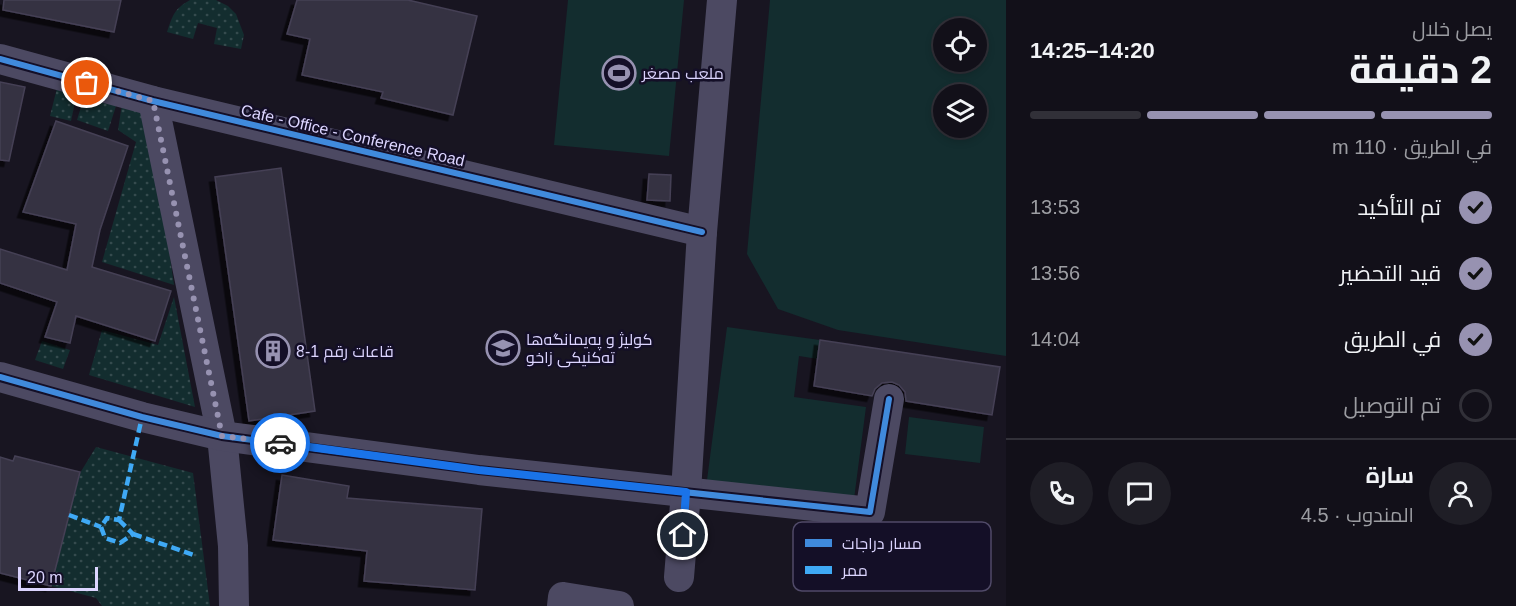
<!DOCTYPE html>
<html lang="ar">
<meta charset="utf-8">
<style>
body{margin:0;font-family:Arial,Cairo,sans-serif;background:#1f1e26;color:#f1f3f6;direction:rtl;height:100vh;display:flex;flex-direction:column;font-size:22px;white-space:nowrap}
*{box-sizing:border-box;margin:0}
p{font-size:20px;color:#9c9da2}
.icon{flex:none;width:33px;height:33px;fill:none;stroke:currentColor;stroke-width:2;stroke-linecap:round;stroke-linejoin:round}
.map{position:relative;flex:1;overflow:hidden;direction:ltr}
.panel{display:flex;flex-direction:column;background:#121019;width:510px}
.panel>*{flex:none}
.controls{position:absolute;left:933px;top:18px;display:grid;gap:12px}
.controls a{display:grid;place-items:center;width:54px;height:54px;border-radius:50%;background:#121019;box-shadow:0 3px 9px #0003,0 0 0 2px #313038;font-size:30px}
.scale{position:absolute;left:18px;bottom:15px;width:80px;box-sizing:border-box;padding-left:6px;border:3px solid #dcd5ff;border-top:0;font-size:16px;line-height:21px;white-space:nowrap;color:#dcd5ff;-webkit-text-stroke:4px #140f27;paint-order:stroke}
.pin{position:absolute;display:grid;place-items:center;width:51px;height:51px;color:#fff;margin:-26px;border:3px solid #fff;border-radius:50%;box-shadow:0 2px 6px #0007}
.courier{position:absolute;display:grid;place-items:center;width:60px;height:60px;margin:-30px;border:4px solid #1a73e8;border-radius:50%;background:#fff;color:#222;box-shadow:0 2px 8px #0007}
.headline em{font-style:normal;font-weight:700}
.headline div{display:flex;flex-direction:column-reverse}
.headline{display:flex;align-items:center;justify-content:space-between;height:102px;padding:0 24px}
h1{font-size:39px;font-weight:700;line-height:45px}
.bar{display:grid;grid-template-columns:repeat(4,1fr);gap:9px 6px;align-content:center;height:72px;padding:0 24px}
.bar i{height:8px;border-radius:4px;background:#313038}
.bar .on{background:#9792b1}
.bar p{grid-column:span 4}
.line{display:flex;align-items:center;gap:15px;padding:0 24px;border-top:2px solid #313038}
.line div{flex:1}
.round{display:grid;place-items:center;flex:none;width:63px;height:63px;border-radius:32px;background:#1f1e26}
ol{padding:0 24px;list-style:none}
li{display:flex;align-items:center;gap:18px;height:66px}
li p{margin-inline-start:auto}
li .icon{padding:6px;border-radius:50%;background:#9792b1;color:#111;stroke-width:4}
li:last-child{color:#9c9da2}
li i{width:33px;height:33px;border:3px solid #313038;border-radius:50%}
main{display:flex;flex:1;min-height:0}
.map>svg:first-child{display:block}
</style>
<main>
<section class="panel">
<div class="headline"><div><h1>2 دقيقة</h1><p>يصل خلال</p></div><em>14:20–14:25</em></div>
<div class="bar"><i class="on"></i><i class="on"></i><i class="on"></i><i></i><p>في الطريق · 110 m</p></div>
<ol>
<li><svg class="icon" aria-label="check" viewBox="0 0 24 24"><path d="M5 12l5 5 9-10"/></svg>تم التأكيد<p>13:53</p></li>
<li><svg class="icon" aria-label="check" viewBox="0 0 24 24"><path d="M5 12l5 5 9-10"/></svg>قيد التحضير<p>13:56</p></li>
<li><svg class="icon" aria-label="check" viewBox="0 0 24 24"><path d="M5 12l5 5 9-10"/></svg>في الطريق<p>14:04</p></li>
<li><i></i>تم التوصيل</li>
</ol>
<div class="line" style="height:108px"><a class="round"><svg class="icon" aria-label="person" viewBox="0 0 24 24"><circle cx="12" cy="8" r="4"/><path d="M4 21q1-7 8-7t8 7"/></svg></a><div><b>سارة</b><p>المندوب · 4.5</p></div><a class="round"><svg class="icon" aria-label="chat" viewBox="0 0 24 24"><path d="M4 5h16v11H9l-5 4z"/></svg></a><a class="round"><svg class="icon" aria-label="phone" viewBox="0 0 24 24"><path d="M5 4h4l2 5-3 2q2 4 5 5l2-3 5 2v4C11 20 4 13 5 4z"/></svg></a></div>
</section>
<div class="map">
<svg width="1006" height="606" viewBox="0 0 1006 606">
<defs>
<pattern id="garden-dots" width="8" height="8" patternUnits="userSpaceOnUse" patternTransform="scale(1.5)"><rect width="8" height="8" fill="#132d2f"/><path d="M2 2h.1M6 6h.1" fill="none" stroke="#354b4e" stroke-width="1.8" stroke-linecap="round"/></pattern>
<filter id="shadow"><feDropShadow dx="-5.5" dy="5.5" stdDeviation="0" flood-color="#0009"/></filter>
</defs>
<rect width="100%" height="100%" fill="#181521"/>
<g fill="#132d2f" fill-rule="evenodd">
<polygon points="568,0 684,0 669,156 554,145"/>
<path d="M770 0H1006V356L838 330 778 309 747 254ZM976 28V62H944V28ZM976 94V128H944V94Z"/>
<polygon points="727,327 820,340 818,359 799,356 794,397 866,407 854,499 707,480"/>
<polygon points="909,417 984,427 980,463 905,454"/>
</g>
<g fill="url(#garden-dots)">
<path d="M190 0H216L228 6 236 14 244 35 241 49 214 44 217 28 198 23 193 39 167 32C173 15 174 9 190 0Z"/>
<polygon points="57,88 77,93 71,121 50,116"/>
<polygon points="84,97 117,103 108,131 77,120"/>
<polygon points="122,104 149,110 174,285 102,262 136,142 118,130"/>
<polygon points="174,297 195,407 89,375 102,330 158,345"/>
<polygon points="42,341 70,350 63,369 35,360"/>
<polygon points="96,447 193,473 210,606 102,606 96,598 51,586 80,473"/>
</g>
<g fill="#363343" stroke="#454055" stroke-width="1.5" filter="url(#shadow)">
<polygon points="4,0 121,0 114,32 3,10"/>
<polygon points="297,0 408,0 477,16 453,115 381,98 383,92 302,75 310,39 287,34"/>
<polygon points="0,82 25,87 9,161 0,160"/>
<polygon points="56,121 128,146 100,230 92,267 171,291 155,341 76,316 70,343 45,337 57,302 0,283 0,249 67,270 76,224 23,212"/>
<polygon points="281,168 315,411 249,421 215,177"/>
<polygon points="649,174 671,175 670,201 647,200"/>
<polygon points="820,340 1000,367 992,415 906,401 905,392 899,385 892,382 882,383 875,389 872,396 814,386"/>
<polygon points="15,456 80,472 51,586 0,573 0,457 13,461"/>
<polygon points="282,475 349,486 347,498 482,509 475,590 364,581 367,551 273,540"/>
</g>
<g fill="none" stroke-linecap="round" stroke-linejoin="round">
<g stroke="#4c4962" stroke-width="30">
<polyline points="0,59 153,101 702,232"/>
<polyline points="153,101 222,436 233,546 234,606"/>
<polyline points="0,377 142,417 222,436 479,470 870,512 889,399"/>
<polyline points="679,577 686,492 702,232 722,0"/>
<polyline points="562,606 563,597 619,606"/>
</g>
<g stroke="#3fa9f5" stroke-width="4.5" stroke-dasharray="9 4.5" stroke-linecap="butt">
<polyline points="69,515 101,527"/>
<polyline points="119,520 133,534 120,543 105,538 101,527 107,518 119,520 142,417"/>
<polyline points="133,534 194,555"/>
</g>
<g stroke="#140f27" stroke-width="10">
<g id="cycleway">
<polyline points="0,59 153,101 702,232"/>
<polyline points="0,377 142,417 222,436 479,470 870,512 889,399"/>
</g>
</g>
<use href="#cycleway" stroke="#408adc" stroke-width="6"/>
</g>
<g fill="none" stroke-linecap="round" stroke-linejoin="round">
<polyline stroke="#9792b1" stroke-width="6" stroke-dasharray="0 10.8" points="87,83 153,101 222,436 280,443"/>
<polyline stroke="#1a73e8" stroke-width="8" points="280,443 479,470 686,492 683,535"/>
</g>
<defs>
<g id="stadium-ring" transform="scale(1.725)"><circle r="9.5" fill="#140f27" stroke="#9792b1" stroke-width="1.5"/><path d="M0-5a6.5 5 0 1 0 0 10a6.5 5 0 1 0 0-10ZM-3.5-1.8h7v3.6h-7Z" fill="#9792b1"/></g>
<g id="university-ring" transform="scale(1.725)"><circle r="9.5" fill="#140f27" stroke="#9792b1" stroke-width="1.5"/><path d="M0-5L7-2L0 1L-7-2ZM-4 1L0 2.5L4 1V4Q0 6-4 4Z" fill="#9792b1"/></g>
<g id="building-ring" transform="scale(1.725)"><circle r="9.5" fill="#140f27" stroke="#9792b1" stroke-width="1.5"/><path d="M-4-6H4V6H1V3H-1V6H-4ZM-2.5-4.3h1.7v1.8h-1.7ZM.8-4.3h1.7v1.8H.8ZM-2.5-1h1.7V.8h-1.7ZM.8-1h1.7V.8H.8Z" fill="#9792b1"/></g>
</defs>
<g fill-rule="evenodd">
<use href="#stadium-ring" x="619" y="73"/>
<use href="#university-ring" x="503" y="348"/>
<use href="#building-ring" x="273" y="351"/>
</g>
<g text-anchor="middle" stroke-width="5" stroke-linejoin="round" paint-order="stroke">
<g font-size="16" fill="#dcd5ff" stroke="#140f27" text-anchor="start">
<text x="642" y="79">ملعب مصغر</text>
<text x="526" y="345">كوليژ و په‌يمانگه‌ها<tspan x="526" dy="18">ته‌كنيكى زاخو</tspan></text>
<text x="296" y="357">قاعات رقم 1-8</text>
</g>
<g font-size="16" fill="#dcd5ff" stroke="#140f27">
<text transform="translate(353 135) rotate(13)" y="6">Cafe - Office - Conference Road</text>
</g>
</g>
<rect x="793" y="522" width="198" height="69" rx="9" fill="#140f27" stroke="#504a68" stroke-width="1.5"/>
<rect x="805" y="539" width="27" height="8" fill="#408adc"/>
<rect x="805" y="566" width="27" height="8" fill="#3fa9f5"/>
<g font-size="16" fill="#dcd5ff">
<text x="842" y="549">مسار دراجات</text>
<text x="842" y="576">ممر</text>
</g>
</svg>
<div class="controls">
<a><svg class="icon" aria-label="locate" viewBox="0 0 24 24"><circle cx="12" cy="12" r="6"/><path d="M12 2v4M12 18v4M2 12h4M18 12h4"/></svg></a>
<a><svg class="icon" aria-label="layers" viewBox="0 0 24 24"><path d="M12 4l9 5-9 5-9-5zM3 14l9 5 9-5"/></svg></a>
</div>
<div class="scale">20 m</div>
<div class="pin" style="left:87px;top:83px;background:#ea580c"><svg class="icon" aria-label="bag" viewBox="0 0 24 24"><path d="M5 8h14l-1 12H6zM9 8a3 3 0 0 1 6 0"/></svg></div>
<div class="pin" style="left:683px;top:535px;background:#1f2937"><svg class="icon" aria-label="home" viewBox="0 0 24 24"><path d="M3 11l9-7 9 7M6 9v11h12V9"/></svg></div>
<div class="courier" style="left:280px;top:443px"><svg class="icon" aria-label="car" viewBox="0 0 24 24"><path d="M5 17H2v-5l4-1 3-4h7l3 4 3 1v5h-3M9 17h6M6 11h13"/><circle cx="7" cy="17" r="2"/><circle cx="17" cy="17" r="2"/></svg></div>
</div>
</main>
